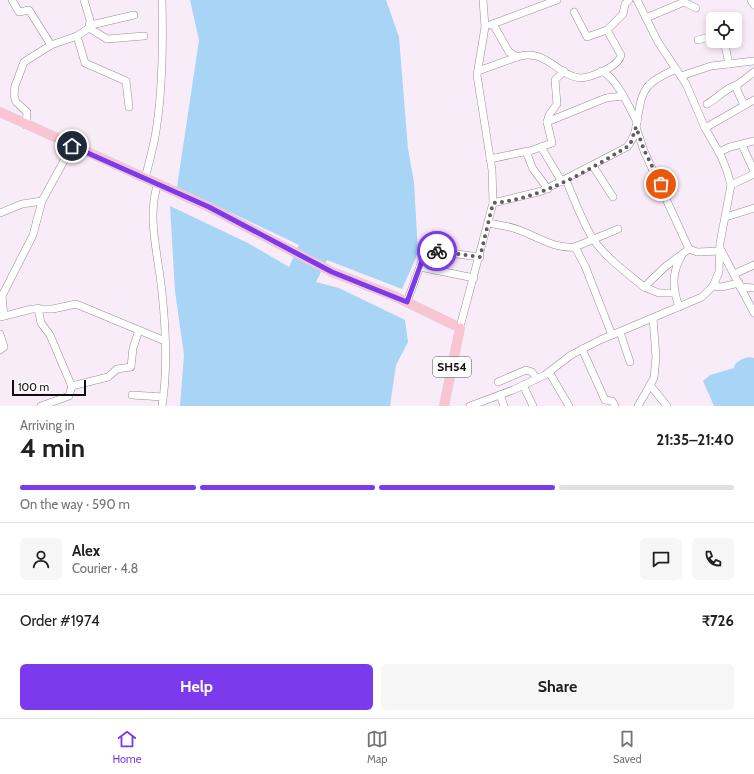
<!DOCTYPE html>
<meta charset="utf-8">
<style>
body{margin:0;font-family:Cabin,sans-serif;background:#f6f6f6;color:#202124;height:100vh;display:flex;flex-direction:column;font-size:15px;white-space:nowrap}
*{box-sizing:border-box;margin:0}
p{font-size:13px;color:#757577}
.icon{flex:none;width:22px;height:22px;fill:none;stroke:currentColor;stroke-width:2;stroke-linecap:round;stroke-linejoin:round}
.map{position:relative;height:406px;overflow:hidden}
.sheet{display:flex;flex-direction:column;background:#fff;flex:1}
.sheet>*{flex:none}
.controls{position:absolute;left:706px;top:12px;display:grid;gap:8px}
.controls a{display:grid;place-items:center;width:36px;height:36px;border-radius:6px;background:#fff;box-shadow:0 2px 6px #0003;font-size:20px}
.scale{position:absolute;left:12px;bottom:10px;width:74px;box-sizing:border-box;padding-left:4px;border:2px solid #120d12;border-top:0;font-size:11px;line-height:14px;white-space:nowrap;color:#120d12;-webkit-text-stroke:3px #fefefe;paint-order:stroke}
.pin{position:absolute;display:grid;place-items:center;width:34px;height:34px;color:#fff;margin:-17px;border:2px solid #fff;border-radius:50%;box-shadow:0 1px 4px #0007}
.courier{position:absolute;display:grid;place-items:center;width:40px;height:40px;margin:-20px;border:3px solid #7c3aed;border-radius:50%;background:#fff;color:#222;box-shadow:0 1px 5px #0007}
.head em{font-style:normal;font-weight:700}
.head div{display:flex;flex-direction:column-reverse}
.head{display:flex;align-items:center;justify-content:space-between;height:68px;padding:0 20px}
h1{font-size:26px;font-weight:700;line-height:30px}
.bar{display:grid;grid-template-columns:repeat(4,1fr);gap:6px 4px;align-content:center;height:48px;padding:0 20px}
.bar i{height:5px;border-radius:3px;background:#e0e0e0}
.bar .active{background:#7c3aed}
.bar p{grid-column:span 4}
.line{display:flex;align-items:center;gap:10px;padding:0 20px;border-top:1px solid #e0e0e0}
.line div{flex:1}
.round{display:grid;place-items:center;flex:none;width:42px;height:42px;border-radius:6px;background:#f6f6f6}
.button{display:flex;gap:8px;margin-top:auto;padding:8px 20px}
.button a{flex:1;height:46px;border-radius:6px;background:#7c3aed;color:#fff;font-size:16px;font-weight:700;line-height:46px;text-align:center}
.button a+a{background:#f6f6f6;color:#202124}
.menu{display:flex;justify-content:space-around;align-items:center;height:56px;border-top:1px solid #e0e0e0;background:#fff;font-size:11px;color:#757577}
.menu a{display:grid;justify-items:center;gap:2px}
.menu .active{color:#7c3aed}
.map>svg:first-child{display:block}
</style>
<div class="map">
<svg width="754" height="406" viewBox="0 0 754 406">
<rect width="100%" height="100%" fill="#f9ecf9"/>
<g fill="#a8d4f5">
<polygon points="190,0 386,0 399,37 408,149 414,182 418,253 402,289 327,260 316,282 339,288 405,320 408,342 396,365 390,406 180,406 184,355 175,291 170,206 248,243 289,267 299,245 177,187 199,40"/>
<path d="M749 357 754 358V406H714L703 381 710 375 734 368C735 361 742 359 749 357Z"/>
</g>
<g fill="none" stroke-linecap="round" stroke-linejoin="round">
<g stroke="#9a8d99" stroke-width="8">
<g id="minor">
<polyline points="12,0 19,12 29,10 51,45"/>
<polyline points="751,0 754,5"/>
<polyline points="574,12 587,37 607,30"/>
<polyline points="646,18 684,2 696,8"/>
<path d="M493 24 509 52 517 57C545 47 558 76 580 78 588 78 602 72 609 68 614 65 620 61 621 55L607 30 623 14 625 4 629 0"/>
<polyline points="91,25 134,15"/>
<polyline points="490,25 557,0"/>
<polyline points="89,28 107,39 144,36"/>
<polyline points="77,36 85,63 126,81 129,107"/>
<polyline points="698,40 713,36"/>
<polyline points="724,41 729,64"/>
<polyline points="478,71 517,57"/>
<path d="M601 71C616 76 630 109 637 122"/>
<polyline points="681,76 711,66 754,61"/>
<path d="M707 104C718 98 725 88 737 85"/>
<polyline points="744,105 737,90 737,85 754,72"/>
<polyline points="547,122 606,98 623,96"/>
<polyline points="26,125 27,112 16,102 14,95 15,86 24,62 51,45 77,36 89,28 90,20 84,0"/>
<polyline points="636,127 644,151 689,249 697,252 720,251"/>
<polyline points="705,128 754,100"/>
<polyline points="742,145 754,171"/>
<polyline points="541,147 562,182"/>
<polyline points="719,152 730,147 754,141"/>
<polyline points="490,159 528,151"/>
<polyline points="593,166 613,197"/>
<path d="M145 178C150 160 155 142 157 124 163 83 163 41 162 0"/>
<path d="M566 180C574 199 582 221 593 239 606 258 626 272 644 287L666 266 689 249"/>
<path d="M158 183C146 218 159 257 162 293 166 330 168 369 162 406"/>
<polyline points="731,185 754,174"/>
<polyline points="548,189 533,169 527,154 530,151 552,143 547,122 549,115 557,104 555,80 564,71"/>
<path d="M493 203 542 191 627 147C642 130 634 102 649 85 656 78 667 73 676 69"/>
<polyline points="0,213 22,204 42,201 72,146"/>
<polyline points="726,217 754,208"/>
<path d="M488 223C499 225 509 226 519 230 538 237 554 249 575 247L618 229"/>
<polyline points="575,247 585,266 612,335"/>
<polyline points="720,248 754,313"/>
<polyline points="420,267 474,278"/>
<polyline points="734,274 754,265"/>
<polyline points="713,286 721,287 739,283"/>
<polyline points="644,287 659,293 674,293"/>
<polyline points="740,287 754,288"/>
<polyline points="407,302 426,250 480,257"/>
<path d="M679 307C673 289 671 274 681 257"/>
<polyline points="38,308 41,323 50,335 72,387"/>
<polyline points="4,316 2,296 33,235 42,201"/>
<polyline points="0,317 32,309 53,309 76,304 165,341"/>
<polyline points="461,323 493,203 492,170 477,75 485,27 483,0"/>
<polyline points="620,332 630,362"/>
<polyline points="0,334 4,347 0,350"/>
<polyline points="582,349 605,400 612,401 615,406"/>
<polyline points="549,372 569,406"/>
<polyline points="498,382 526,370 532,372 537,379"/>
<polyline points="523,385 533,406"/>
<polyline points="650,385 667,406"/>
<polyline points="132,395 163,397"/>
<polyline points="500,395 504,406"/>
<polyline points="41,406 69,396 72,386 108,377 117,369 131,367 133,348 139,330"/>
<polyline points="470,406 513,390 545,375 571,355 600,340 702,297 713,286 719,272 720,243 731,185 727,171 721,156 705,128 686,84 658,42 637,0"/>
<polyline points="638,406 654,378 656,357 653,318"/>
</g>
</g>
<g stroke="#d4d3d4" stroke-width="10">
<g id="major">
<polyline points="0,112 209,207 332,272 394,296 454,325"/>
<polyline points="444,406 460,328"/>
</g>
</g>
<use href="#minor" stroke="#fff" stroke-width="7"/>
<use href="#major" stroke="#fbc4d2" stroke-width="9"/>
</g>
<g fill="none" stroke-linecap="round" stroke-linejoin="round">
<path stroke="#635b63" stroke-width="4" stroke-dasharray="0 7.2" d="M437 251 480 257 493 203C541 199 587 171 627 147L631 142 636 127 644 150 661 184"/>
<polyline stroke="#7c3aed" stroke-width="5" points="72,146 209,207 332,272 407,302 426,250 437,251"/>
</g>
<g text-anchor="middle" stroke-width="4" stroke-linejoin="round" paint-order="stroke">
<rect fill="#fefefe" stroke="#595559" stroke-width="1" x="433" y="357" width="38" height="20" rx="3"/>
<g font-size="12" font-weight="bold" fill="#120d12">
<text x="452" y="371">SH54</text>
</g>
</g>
</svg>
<div class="controls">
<a><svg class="icon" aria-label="locate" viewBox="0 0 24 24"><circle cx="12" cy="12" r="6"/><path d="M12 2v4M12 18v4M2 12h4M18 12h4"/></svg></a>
</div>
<div class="scale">100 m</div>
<div class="pin" style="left:661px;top:184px;background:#ea580c"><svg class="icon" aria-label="bag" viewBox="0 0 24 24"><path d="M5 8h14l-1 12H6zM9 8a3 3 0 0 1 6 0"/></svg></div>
<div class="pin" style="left:72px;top:146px;background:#1f2937"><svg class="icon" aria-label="home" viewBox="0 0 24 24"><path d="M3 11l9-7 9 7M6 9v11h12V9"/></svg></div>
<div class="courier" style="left:437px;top:251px"><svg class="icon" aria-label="bike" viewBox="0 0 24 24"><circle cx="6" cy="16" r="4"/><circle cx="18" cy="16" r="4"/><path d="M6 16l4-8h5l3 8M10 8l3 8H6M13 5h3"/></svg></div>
</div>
<section class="sheet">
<div class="head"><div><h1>4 min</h1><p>Arriving in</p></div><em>21:35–21:40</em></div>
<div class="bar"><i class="active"></i><i class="active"></i><i class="active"></i><i></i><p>On the way · 590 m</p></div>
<div class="line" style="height:72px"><a class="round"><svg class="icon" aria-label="person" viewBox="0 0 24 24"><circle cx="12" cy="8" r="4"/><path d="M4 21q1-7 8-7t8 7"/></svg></a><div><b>Alex</b><p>Courier · 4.8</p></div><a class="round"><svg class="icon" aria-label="chat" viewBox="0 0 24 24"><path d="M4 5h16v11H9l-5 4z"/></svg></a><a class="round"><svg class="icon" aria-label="phone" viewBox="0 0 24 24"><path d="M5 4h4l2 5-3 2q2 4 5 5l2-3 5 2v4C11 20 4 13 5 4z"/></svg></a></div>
<div class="line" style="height:52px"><div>Order #1974</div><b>₹726</b></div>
<div class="button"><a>Help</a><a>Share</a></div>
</section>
<nav class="menu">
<a class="active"><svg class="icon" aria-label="home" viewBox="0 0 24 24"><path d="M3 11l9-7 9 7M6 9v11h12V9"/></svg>Home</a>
<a><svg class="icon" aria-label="map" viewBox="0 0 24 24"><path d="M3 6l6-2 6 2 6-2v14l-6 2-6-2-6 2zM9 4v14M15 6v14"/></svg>Map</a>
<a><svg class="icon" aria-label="saved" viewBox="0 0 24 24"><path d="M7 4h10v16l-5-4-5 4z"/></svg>Saved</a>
</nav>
